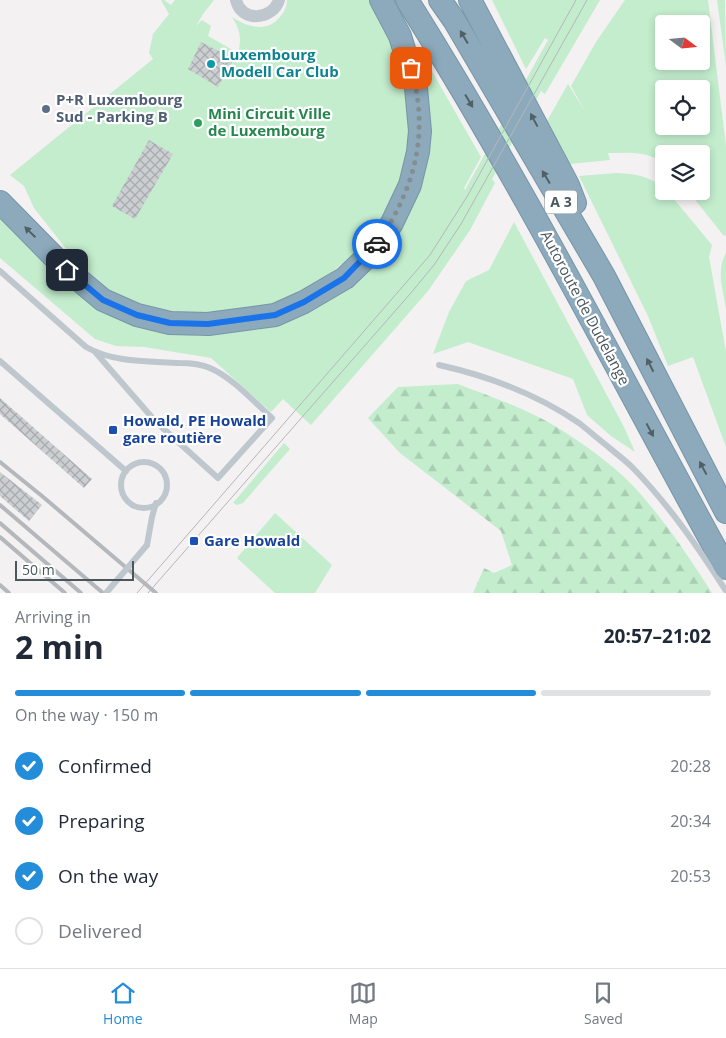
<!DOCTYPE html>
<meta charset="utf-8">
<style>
body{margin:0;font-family:"Open Sans",sans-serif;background:#f2f2f3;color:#1f2937;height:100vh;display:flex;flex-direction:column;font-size:19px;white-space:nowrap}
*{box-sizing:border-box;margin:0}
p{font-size:16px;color:#747a83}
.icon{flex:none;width:28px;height:28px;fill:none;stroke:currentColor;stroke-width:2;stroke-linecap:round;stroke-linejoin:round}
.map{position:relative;height:593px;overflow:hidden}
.sheet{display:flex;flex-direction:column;background:#fff;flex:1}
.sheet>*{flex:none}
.needle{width:32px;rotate:106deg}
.tools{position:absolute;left:655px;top:15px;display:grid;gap:10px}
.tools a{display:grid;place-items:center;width:55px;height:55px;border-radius:5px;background:#fff;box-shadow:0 2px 8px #0003;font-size:25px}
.scale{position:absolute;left:15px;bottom:12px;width:119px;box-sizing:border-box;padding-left:5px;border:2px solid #4a575d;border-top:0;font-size:14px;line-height:18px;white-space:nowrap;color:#4a575d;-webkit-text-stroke:4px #fff;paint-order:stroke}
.pin{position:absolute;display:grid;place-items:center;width:42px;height:42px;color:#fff;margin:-21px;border-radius:10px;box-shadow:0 2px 8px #0006}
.courier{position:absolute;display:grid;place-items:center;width:50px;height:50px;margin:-25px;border:4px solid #1a73e8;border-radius:50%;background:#fff;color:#222;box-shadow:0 1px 6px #0007}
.head em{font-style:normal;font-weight:700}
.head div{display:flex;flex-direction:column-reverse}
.head{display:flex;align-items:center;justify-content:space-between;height:85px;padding:0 15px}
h1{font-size:32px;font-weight:700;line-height:38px}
.bar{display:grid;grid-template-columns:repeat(4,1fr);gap:8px 5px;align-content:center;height:60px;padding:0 15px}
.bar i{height:6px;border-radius:4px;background:#e0e1e3}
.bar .selected{background:#248dda}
.bar p{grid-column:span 4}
ol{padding:0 15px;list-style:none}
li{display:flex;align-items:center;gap:15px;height:55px}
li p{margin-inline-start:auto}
li .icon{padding:5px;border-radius:50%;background:#248dda;color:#fff;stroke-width:4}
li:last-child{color:#747a83}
li i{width:28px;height:28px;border:2px solid #e0e1e3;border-radius:50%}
.tab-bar{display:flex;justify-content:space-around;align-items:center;height:70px;border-top:1px solid #e0e1e3;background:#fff;font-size:14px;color:#747a83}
.tab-bar a{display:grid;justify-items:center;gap:2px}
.tab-bar .selected{color:#248dda}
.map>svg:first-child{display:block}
</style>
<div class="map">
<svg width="726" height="593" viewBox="0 0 726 593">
<defs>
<pattern id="forest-firs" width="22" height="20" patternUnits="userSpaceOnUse" patternTransform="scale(1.25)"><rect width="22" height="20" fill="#c3edcd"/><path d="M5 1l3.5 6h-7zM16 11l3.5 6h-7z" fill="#a9cdb2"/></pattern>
<pattern id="building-cross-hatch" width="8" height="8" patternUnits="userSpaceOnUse" patternTransform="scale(1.25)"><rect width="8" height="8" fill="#cbcfd2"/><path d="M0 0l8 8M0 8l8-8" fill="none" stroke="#a7abae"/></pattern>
</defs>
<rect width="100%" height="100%" fill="#f3f1f1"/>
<g fill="#c3edcd" fill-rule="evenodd">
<path d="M161 0H164L171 5 175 0H214L203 14 196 26 202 20 211 26 208 36 238 53C242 39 240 29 232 17 247 27 266 33 279 18 284 13 287 7 287 0H370L391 42 405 87 409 113 408 148 400 182 385 214 370 236 348 259 323 279 289 298 250 312 178 318 116 296 95 281 79 265 34 208 24 186 10 175 153 59 149 53 153 34 169 14Z"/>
<polygon points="492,0 600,0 545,94 541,91 492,179 495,183 470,230 428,291 311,425 283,399 271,412 211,358 144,347 116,346 95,339 0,258 0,214 146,328 200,336 261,329 321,305 358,276 407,215 419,65 426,61 481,157 464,188 465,190 548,40 545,38 526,69"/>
<path d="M625 0H708L726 146V235L724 236 688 191H701V154H664V164C649 150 626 153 608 153L610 160 570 164 547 121 568 84 586 113 571 86 596 42ZM664 24H701V61H664ZM664 89H701V126H664Z"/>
<polygon points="717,0 725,0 726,66"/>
<path d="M617 173C635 174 651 176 664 189V191H666L673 198 712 245 709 257 726 352V447L693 357 668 366 648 316 579 176Z"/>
<polygon points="514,222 624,427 635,452 611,436 587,415 573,379 468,342 433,354 449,312 466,281 489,270"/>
<path d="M726 253V309C723 290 716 270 726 253Z"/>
<polygon points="284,443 290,449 243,503 237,505 233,503"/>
<polygon points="275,513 332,565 315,593 275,593 237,558"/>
</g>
<path fill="url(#forest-firs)" d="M458 384C491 397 528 409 558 428 584 444 616 467 636 489 665 521 689 557 712 593H473L484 568 494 573 512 565 501 531 400 453 368 418 398 387Z"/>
<g fill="url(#building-cross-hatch)">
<polygon points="201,42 234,59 218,87 188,69"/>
<polygon points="149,140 173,154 135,219 112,206"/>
<polygon points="0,398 92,479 84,488 0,414"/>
<polygon points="0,472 42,505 29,521 0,496"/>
</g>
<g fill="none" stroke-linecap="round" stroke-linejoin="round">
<g stroke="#7795a8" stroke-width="24">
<g id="highway">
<path d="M407 0C523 184 621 378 726 568"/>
<polyline points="440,0 454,20 604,276 726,512"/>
<polyline points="470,0 568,185 575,203"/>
<polyline points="0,202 67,270 103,300 137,315 170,323 208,324 275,315 304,302 345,278 374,250 392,223 410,185 418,152 420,131 416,88 400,36 381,0"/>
</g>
</g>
<g stroke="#bec7cd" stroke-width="6">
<path d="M0 271 86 347C114 363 148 361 179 363 189 363 201 364 210 368 233 378 253 401 272 418L218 478 156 422 96 353"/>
<polyline points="0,361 126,471"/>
<path d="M439 365C488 376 538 395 579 423 588 430 597 438 606 445 614 452 624 459 632 467 669 505 698 547 726 591"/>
<circle cx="144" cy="485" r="23"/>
<polyline points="147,545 152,517 156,503"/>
</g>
<path stroke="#bec7cd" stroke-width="12" d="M236 0C241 23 273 20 279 0"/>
<use href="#highway" stroke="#8caabc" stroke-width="22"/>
<g stroke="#b4b7bb" stroke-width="1">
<polyline points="137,593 430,255 468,195 576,0"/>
<polyline points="148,593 410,294 434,265 461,224 587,0"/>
</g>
<g stroke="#b4b7bb" stroke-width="4">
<polyline points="0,462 42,496 156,593"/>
<polyline points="0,505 103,593"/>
<polyline points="0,523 81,593"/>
<polyline points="0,537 65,593"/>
<polyline points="0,585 9,593"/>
</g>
<polyline stroke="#bec7cd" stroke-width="6" points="106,593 147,545"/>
</g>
<defs><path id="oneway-solid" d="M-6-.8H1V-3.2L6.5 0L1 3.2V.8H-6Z" transform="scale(1.25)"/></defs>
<g fill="#515f66">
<use href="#oneway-solid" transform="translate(464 37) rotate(-121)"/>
<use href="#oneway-solid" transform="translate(469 101) rotate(59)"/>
<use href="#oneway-solid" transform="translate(534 120) rotate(-118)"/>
<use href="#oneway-solid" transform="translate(546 177) rotate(-121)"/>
<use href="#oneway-solid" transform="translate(30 232) rotate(-136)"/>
<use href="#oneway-solid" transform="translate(650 365) rotate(-117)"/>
<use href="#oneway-solid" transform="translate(650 430) rotate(62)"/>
<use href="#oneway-solid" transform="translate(703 468) rotate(-118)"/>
</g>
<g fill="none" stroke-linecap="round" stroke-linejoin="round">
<path stroke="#858d91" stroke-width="5" stroke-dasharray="0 9" d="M377 244C415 188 430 134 411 68"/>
<polyline stroke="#1a73e8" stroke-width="6" points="67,270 103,300 137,315 170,323 208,324 275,315 304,302 344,278 377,244"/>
</g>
<circle fill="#0f9aa8" stroke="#fff" stroke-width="2" cx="211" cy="64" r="5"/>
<circle fill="#5c6f8a" stroke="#fff" stroke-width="2" cx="46" cy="109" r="5"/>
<circle fill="#2e9e5b" stroke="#fff" stroke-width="2" cx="198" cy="123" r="5"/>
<g fill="#1a4fb4" stroke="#fff" stroke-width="2">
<rect x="108" y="425" width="10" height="10" rx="2.5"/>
<rect x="189" y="536" width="10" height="10" rx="2.5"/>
</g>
<g text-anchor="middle" stroke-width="4.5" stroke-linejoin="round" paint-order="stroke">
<rect fill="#fff" stroke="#80898e" stroke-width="1" x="545" y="190.5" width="32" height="23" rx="4"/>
<g font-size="14" font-weight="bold" fill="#4a575d">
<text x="561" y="207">A 3</text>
</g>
<g font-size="15" font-weight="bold" fill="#0d838f" stroke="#fff" text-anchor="start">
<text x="221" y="60">Luxembourg<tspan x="221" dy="17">Modell Car Club</tspan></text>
</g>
<g font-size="15" font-weight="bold" fill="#4e5e75" stroke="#fff" text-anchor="start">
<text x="56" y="105">P+R Luxembourg<tspan x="56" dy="17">Sud - Parking B</tspan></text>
</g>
<g font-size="15" font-weight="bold" fill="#27864d" stroke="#fff" text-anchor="start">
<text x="208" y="119">Mini Circuit Ville<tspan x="208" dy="17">de Luxembourg</tspan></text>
</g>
<g font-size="15" fill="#4a575d" stroke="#fff">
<text transform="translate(585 308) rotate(62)" y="5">Autoroute de Dudelange</text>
</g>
<g font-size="15" font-weight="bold" fill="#164399" stroke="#fff" text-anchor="start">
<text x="123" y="426">Howald, PE Howald<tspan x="123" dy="17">gare routière</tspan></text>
<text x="204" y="546">Gare Howald</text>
</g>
</g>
</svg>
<div class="tools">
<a><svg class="needle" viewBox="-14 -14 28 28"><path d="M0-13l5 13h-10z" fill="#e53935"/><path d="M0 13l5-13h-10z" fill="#747a83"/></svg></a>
<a><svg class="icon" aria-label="locate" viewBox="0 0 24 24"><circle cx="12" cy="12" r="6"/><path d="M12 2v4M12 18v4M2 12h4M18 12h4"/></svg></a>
<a><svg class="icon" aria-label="layers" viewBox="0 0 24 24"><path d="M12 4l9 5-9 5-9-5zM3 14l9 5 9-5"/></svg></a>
</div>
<div class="scale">50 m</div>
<div class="pin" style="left:411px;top:68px;background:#ea580c"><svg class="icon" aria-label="bag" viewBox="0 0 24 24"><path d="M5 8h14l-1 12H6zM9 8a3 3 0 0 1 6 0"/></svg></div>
<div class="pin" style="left:67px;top:270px;background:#1f2937"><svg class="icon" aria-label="home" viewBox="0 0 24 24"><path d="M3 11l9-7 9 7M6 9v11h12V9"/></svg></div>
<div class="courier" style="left:377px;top:244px"><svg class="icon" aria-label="car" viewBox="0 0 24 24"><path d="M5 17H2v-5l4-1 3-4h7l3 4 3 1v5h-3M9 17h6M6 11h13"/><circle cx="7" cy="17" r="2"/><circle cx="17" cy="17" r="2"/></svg></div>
</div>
<section class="sheet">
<div class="head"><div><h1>2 min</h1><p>Arriving in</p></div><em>20:57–21:02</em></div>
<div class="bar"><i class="selected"></i><i class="selected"></i><i class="selected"></i><i></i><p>On the way · 150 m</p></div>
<ol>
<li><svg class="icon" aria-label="check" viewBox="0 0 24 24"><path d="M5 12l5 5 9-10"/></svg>Confirmed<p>20:28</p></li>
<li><svg class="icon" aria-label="check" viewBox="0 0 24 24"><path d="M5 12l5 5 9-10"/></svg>Preparing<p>20:34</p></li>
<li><svg class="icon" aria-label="check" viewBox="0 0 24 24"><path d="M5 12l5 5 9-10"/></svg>On the way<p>20:53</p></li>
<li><i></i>Delivered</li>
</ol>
</section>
<nav class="tab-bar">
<a class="selected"><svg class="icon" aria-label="home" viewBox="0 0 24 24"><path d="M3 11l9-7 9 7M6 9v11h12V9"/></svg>Home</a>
<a><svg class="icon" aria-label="map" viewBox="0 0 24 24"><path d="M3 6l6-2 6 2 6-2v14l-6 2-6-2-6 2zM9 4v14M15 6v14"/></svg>Map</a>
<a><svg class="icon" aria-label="saved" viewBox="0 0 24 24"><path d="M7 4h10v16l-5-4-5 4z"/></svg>Saved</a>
</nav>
